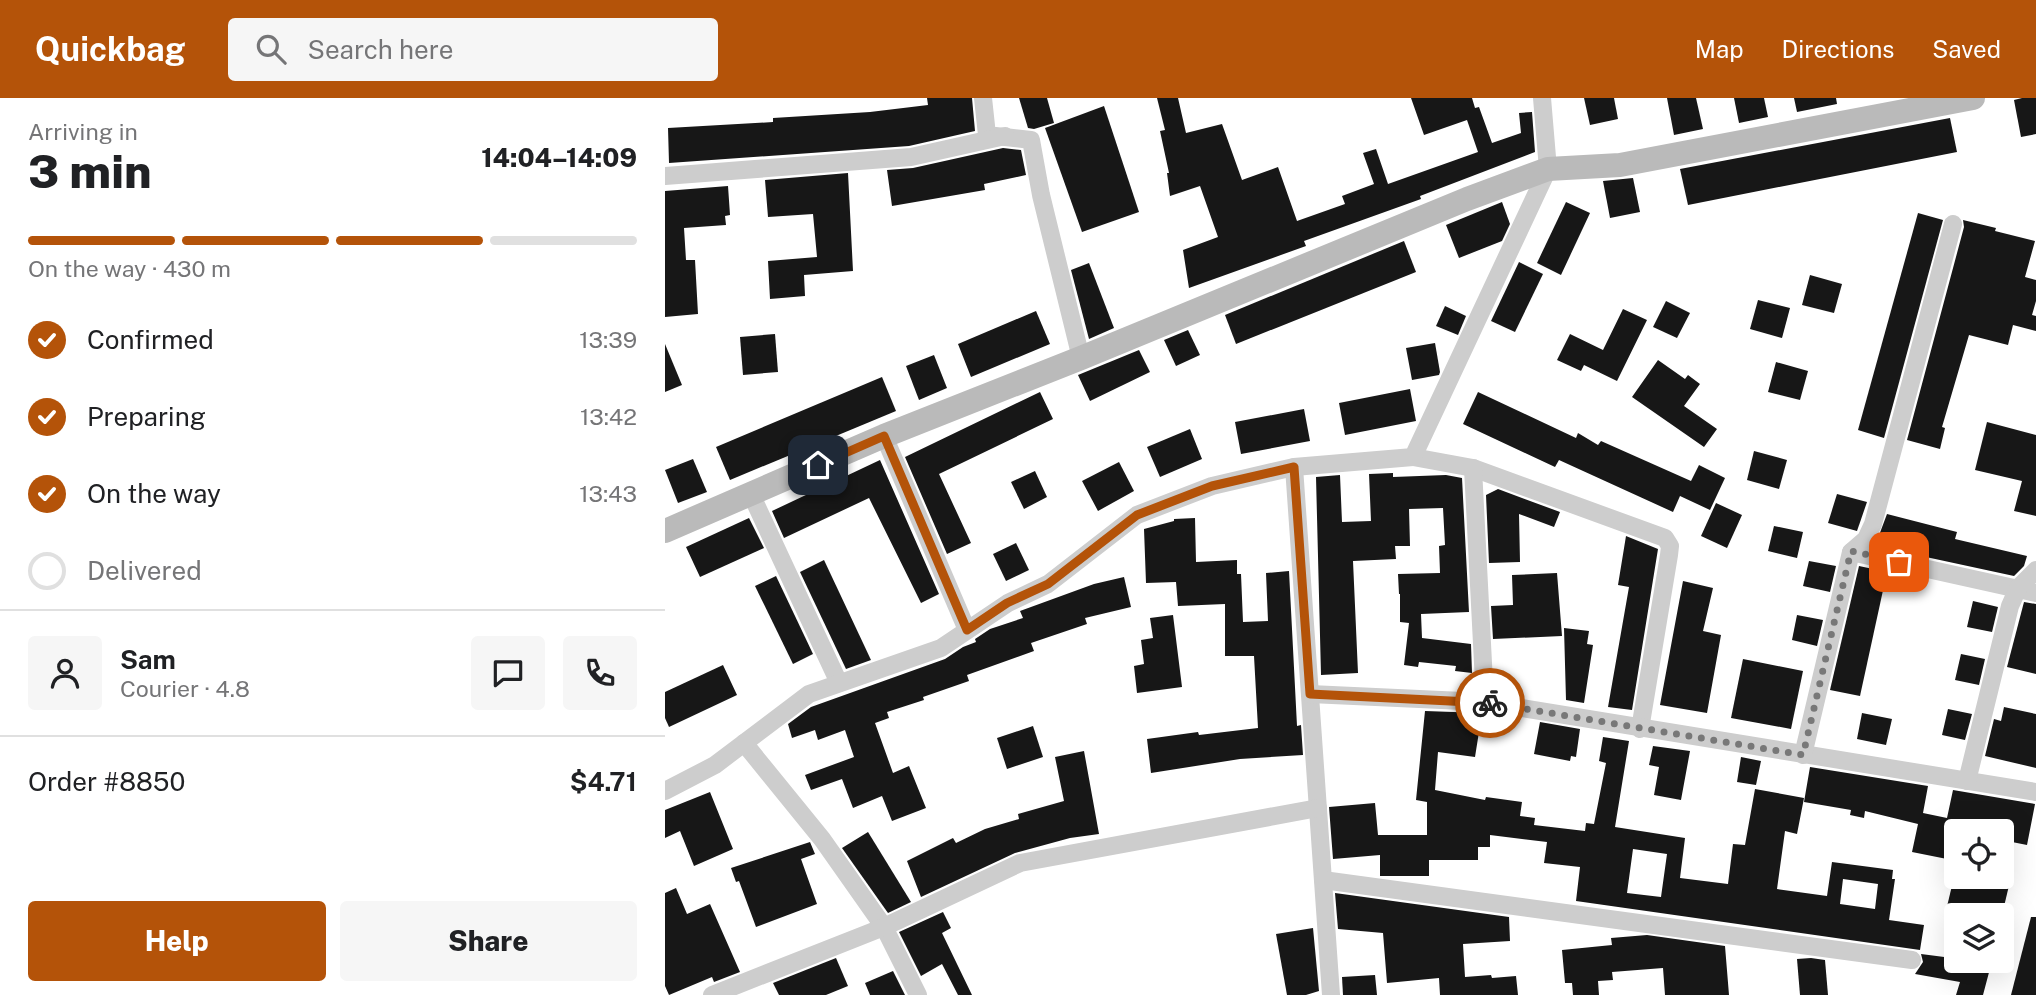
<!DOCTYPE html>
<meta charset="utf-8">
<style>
body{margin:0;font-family:"Public Sans",sans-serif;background:#f6f6f6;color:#202124;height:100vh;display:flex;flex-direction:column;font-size:26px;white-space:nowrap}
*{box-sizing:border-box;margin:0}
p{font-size:23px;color:#757577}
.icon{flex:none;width:38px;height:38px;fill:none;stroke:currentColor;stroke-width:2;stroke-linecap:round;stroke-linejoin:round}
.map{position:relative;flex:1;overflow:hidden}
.details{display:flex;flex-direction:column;background:#fff;width:665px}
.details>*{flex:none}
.controls{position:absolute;left:1279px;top:721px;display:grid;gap:14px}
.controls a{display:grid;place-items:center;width:70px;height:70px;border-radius:7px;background:#fff;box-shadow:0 7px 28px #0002;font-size:35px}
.pin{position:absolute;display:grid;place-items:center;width:60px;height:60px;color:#fff;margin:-30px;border-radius:14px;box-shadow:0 4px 10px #0006}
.courier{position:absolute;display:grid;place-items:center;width:70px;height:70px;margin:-35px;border:5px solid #b45309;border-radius:50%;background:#fff;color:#222;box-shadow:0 2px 9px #0007}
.head em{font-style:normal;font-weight:800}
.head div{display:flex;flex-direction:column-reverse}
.head{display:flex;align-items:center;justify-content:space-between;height:119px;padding:0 28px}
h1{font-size:46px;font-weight:800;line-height:52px}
.bar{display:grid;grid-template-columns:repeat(4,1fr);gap:10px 7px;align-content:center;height:84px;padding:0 28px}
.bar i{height:9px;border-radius:5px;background:#e0e0e0}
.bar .on{background:#b45309}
.bar p{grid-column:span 4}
.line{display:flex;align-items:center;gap:18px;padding:0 28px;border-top:2px solid #e0e0e0}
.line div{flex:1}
.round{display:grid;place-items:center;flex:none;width:74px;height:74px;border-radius:7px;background:#f6f6f6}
ol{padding:0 28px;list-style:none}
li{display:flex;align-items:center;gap:21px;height:77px}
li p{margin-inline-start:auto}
li .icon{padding:7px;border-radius:50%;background:#b45309;color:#fff;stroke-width:4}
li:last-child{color:#757577}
li i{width:38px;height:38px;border:4px solid #e0e0e0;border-radius:50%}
.action{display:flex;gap:14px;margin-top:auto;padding:14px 28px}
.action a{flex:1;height:80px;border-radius:7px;background:#b45309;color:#fff;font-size:28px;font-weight:800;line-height:80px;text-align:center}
.action a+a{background:#f6f6f6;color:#202124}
header{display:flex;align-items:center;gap:42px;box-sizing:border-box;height:98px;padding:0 35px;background:#b45309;color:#fff}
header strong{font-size:33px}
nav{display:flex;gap:38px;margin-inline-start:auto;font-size:24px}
.search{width:490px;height:63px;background:#f6f6f6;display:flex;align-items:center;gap:18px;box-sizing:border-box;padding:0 24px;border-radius:7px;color:#757577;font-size:26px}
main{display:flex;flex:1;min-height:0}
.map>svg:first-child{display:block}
</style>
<header>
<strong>Quickbag</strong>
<div class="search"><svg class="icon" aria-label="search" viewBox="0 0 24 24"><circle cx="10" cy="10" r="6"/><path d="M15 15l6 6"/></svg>Search here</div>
<nav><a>Map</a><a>Directions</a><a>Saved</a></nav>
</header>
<main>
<section class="details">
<div class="head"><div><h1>3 min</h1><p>Arriving in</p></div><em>14:04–14:09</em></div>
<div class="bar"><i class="on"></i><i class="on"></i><i class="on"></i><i></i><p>On the way · 430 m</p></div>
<ol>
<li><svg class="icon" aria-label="check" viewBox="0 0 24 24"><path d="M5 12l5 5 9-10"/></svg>Confirmed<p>13:39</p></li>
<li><svg class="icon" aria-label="check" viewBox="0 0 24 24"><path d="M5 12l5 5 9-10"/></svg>Preparing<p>13:42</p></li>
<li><svg class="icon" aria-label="check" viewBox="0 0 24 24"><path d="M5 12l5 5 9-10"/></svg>On the way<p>13:43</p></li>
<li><i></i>Delivered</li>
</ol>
<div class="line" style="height:126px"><a class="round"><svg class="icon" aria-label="person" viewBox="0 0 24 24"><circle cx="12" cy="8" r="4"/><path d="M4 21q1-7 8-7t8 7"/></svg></a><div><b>Sam</b><p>Courier · 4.8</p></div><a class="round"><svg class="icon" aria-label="chat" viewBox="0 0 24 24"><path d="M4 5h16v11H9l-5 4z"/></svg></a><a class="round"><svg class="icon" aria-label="phone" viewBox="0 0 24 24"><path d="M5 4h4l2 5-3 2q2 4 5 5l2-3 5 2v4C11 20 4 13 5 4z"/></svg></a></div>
<div class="line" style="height:91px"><div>Order #8850</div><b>$4.71</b></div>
<div class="action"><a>Help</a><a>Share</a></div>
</section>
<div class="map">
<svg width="1371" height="897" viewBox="0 0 1371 897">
<rect width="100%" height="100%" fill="#fff"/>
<g fill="#171717" fill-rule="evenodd">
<polygon points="262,0 307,0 310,33 244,48 4,65 3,30 108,24 108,20 205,14 263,7"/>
<polygon points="354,0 382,0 389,25 369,31 363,30"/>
<polygon points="492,0 513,0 521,35 557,26 577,82 613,69 632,123 680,106 677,98 709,86 698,55 711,51 723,86 813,54 802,22 759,37 746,0 807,0 810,10 814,9 827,45 856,35 854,15 867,14 870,54 755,98 756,101 639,143 641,148 524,190 518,152 553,139 535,88 505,98 502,75 504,75 495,33 500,32"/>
<polygon points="919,0 949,0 953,21 925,27"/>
<polygon points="1002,0 1031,0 1038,31 1009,37"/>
<polygon points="1069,0 1099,0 1103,19 1074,25"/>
<polygon points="1129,0 1171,0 1172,6 1132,14"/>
<polygon points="1357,0 1371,0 1371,36 1356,39 1349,2"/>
<polygon points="439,8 474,114 417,134 380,30"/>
<polygon points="1285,20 1292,54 1023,107 1015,71"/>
<polygon points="338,50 356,52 361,77 319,86 320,92 227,108 222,72 248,70"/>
<polygon points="183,75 188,173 139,177 140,198 105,201 103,163 152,159 148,116 103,119 100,82"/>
<polygon points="968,80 975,114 945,120 938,83"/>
<polygon points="63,88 65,117 60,118 61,127 19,130 21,162 30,162 33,216 0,219 0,93"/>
<polygon points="837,104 845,126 837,143 794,160 781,127"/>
<polygon points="901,104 925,115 896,177 872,165"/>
<polygon points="1253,115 1278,122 1219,340 1193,332"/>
<polygon points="1298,122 1331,130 1330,133 1370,143 1360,179 1371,182 1371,203 1367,217 1371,218 1371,233 1348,227 1343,247 1304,237 1277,329 1280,330 1275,351 1242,342 1299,129"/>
<polygon points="739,143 751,174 571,246 560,217"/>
<polygon points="854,164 878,176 850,234 826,223"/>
<polygon points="424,165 449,230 424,241 406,172"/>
<polygon points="1145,177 1177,186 1169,215 1137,207"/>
<polygon points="1093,202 1125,210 1117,240 1085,231"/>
<polygon points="1001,203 1025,215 1012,240 988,229"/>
<polygon points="780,208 801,218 793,237 771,228"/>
<polygon points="958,211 982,222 952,283 919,267 916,273 892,262 905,236 938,252"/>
<polygon points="371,213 385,246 306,279 293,246"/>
<polygon points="523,232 535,257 511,268 499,242"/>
<polygon points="110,236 113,274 78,277 75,239"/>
<polygon points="770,245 775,274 774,277 747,282 741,250"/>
<polygon points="0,246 17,287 0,294"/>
<polygon points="474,252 485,274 425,303 413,277"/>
<polygon points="269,257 282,290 254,302 241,268"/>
<polygon points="993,262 1020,281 1023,277 1035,286 1019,308 1052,331 1039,349 967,299"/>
<polygon points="1111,264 1143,273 1135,302 1103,294"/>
<polygon points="217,279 231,313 65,382 51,349"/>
<polygon points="745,291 751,323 680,337 674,305"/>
<polygon points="375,294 388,321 274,376 306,445 282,456 240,359"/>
<polygon points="813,294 911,340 913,335 933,347 936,343 1026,383 1034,367 1060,380 1045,412 1015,398 1008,414 894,362 890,369 798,326"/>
<polygon points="639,311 645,343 576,356 570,324"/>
<polygon points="1322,324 1371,337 1371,418 1349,413 1357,383 1310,372"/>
<polygon points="525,331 537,361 495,379 482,349"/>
<polygon points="1089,353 1122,362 1114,391 1082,382"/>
<polygon points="28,361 42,394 13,405 0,372"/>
<polygon points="215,362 274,496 256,505 204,400 119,440 107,413"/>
<polygon points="454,364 469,393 433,413 417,383"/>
<polygon points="370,373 382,399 359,411 346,384"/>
<polygon points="728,375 728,379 781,377 797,380 804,514 756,516 757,540 806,546 807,575 790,573 791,568 754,564 753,569 739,567 744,525 735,524 735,496 734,496 733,476 775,475 774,448 780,447 778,410 744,411 745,448 730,448 731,461 688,463 693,575 656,577 651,379 675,377 677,424 706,423 704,376"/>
<polygon points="833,391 895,414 889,429 854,416 855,464 824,465 821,397"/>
<polygon points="1172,396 1202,404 1192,433 1163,425"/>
<polygon points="1051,405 1077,417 1062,450 1036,438"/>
<polygon points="1222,416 1292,434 1290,441 1362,458 1359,468 1349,478 1210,448"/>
<polygon points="84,420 99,450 35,479 21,449"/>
<polygon points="530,420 531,464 572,462 572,476 576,476 578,524 603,523 601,475 624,473 632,628 636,627 638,657 575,661 486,675 482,641 533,634 534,637 593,630 589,558 560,558 560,506 513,508 511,484 481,485 479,431 509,423 509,421"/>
<polygon points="1109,428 1138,434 1132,460 1103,453"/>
<polygon points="961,438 993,451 967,612 943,609 964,489 953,487"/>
<polygon points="351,445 364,472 341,483 328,456"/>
<polygon points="159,462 206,562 181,571 135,474"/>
<polygon points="1144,463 1171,468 1165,494 1138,488"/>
<polygon points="1194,468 1222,474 1195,598 1165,592"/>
<polygon points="892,475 897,538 828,541 826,508 848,507 847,477"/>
<polygon points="111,478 148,556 128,566 90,488"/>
<polygon points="459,479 466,509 420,520 422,526 366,545 369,553 302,577 304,583 258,599 259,602 222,614 224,620 210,625 228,675 244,668 261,710 227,723 217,698 188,710 177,681 146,692 140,677 189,659 180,632 153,642 150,632 127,640 123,626 146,609 280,561 298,549 311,544 310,541 325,531 358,520 355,513 429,486"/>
<polygon points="1018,483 1048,490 1038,533 1056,537 1042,615 995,607"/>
<polygon points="1308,503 1333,509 1327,534 1302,529"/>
<polygon points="1359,504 1371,506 1371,576 1342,569"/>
<polygon points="508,517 517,589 472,595 469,568 479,566 476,542 488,540 485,520"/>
<polygon points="1132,517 1158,522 1152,548 1127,542"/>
<polygon points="899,530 924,533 922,546 928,547 919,605 901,602"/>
<polygon points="1296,556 1320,561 1314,587 1290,582"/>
<polygon points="1078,561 1138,573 1126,631 1066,620"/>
<polygon points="58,567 72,597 4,629 0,620 0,594"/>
<polygon points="1339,609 1371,616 1371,670 1320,658 1329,621 1336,623"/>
<polygon points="1283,611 1307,616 1300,642 1277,637"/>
<path d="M760 613 817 615 810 659 773 654 770 692 820 702 821 699 857 704 855 718 870 720 869 727 920 733 921 725 929 726 941 665 934 663 938 639 964 643 950 729 1020 740 1015 780 1063 786 1068 746 1080 747 1090 691 1139 700 1132 736 1120 733 1112 791 1162 798 1167 764 1228 772 1227 781H1230L1224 822 1259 827 1255 852 911 803 915 769 879 765 882 744 825 737V749H813V762H764V778H715V757L668 761 664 709 710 705 713 737H762V704L751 702ZM968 751 1002 756 996 799 962 795ZM1178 781 1213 786 1210 811 1175 806Z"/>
<polygon points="1197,615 1227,621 1221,647 1192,641"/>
<polygon points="875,624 915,631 911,659 906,658 905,663 869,656"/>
<polygon points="368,628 378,659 342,671 332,640"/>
<polygon points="988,648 1025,653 1016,702 989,697 994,669 984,667"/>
<polygon points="419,653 434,736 405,740 350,755 256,799 242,763 288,740 291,745 320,731 354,721 353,716 399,703 390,659"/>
<polygon points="1076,659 1096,663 1091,687 1072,684"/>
<polygon points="1145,669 1263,688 1258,715 1282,720 1288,692 1370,706 1362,747 1337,742 1337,733 1292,733 1292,763 1247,754 1253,726 1200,713 1199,720 1185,717 1186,712 1139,704"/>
<polygon points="45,694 68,751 29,768 15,733 0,740 0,712"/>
<polygon points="203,734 246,804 223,815 177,750"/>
<polygon points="145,744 150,756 136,761 152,806 91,829 74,783 71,784 66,770"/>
<polygon points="1289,779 1346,779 1337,817 1280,817"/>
<polygon points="11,790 22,816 45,806 75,874 49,884 47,879 4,897 0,888 0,795"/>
<polygon points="670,795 844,819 845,843 798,846 800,879 826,877 827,880 851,878 853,897 775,897 774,880 722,885 718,835 673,831"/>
<polygon points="278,814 286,830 277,835 307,897 293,897 277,866 256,878 234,834"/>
<polygon points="1366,819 1371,819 1371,897 1346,897"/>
<polygon points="648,830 654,893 641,897 622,897 611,836"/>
<polygon points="982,837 1060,848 1064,897 1000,897 998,870 947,874 948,882 933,883 934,897 908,897 907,885 900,885 897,852 947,847 946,840"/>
<polygon points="1256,856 1287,860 1287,863 1327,863 1318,897 1291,897 1295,884 1250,876 1258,864"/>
<polygon points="171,860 183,888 161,897 114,897 108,885"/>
<polygon points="1146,860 1160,862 1163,897 1135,897 1132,861"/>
<polygon points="228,873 240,897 205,897 200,885"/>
<polygon points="710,877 712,897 678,897 677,879"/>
</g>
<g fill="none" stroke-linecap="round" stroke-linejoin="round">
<g stroke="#cdcdcd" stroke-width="18">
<polyline points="318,0 322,37 366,42 376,97 416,260"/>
<polyline points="0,78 246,59 340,38"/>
<polyline points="219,338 302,532"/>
<polyline points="748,359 808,370 1000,440 1005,448 1004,457 975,631"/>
<polyline points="629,369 666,897"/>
<polyline points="808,370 820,604"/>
<polyline points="86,396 174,585"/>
<polyline points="1186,454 1371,495"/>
<polyline points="645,596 820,604 1371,694"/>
<polyline points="79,645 157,741 219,829 253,897"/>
<polyline points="1138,657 1186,454 1201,441 1208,426 1288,126"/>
<polyline points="1302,683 1345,508 1353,490 1371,472"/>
<polyline points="0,693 50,667 144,596 276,550 343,505 383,486 472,417 547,388 629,369 748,359 883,71 877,0"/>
<polyline points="658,782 1247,862"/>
<polyline points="47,897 219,829 355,765 653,710"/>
</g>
<polyline stroke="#bababa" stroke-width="24" points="0,433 219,338 416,260 802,101 883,71 955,67 1308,0"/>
</g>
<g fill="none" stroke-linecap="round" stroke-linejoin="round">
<polyline stroke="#787878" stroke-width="7" stroke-dasharray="0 12.6" points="825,605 1138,657 1186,453 1234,464"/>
<polyline stroke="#b45309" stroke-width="9" points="153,367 219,338 302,532 342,505 383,486 472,417 547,388 629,369 645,596 825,605"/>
</g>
</svg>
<div class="controls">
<a><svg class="icon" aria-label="locate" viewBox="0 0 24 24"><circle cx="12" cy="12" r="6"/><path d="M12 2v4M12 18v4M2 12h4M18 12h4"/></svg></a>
<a><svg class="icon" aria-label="layers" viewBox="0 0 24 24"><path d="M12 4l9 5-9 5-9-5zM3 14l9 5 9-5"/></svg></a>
</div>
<div class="pin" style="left:1234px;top:464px;background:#ea580c"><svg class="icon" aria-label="bag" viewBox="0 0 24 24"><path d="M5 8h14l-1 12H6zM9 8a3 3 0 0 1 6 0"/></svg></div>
<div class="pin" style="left:153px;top:367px;background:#1f2937"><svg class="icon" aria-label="home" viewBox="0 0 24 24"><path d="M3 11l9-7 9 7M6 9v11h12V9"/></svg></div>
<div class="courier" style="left:825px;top:605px"><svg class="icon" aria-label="bike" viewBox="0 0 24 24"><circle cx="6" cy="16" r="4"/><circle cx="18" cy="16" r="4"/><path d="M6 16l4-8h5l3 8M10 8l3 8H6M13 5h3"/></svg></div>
</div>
</main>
